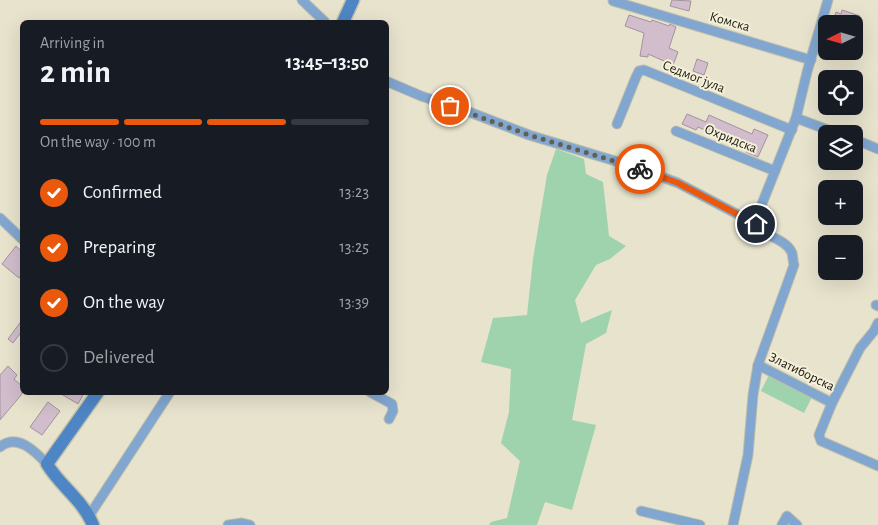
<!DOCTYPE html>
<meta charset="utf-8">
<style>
body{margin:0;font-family:"Alegreya Sans",sans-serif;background:#242831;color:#f1f3f6;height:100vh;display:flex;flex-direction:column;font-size:19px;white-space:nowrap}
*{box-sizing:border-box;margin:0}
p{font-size:16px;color:#9ea1a6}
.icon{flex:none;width:28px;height:28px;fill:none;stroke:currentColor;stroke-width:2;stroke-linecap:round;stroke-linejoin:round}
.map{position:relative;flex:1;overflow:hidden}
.details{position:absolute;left:20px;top:20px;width:369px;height:375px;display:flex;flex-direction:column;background:#171b24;border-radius:8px;box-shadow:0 5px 20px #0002}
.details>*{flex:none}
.needle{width:32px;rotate:265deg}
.buttons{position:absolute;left:818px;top:15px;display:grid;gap:10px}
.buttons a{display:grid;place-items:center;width:45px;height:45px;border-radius:8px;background:#171b24;box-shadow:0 5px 20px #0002;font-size:25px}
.pin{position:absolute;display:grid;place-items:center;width:42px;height:42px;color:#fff;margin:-21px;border:2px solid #fff;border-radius:50%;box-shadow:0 1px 5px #0007}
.courier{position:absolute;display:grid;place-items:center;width:50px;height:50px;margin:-25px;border:4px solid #ea580c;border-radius:50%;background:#fff;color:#222;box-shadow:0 1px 6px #0007}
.overview em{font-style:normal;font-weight:600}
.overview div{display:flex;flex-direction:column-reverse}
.overview{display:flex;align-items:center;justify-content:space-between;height:85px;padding:0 20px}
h1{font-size:32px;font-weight:600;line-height:38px}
.bar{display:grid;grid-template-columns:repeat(4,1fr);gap:8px 5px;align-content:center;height:60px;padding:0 20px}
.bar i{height:6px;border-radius:4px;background:#363941}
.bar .current{background:#ea580c}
.bar p{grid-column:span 4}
ol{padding:0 20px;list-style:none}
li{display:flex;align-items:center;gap:15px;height:55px}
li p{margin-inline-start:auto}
li .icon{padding:5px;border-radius:50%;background:#ea580c;color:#fff;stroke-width:4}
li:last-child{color:#9ea1a6}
li i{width:28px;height:28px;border:2px solid #363941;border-radius:50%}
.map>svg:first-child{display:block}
</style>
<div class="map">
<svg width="878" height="525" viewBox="0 0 878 525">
<rect width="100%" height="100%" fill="#e7e3cd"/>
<g fill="#9ed3ad">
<polygon points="556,149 584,159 586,174 603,182 609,236 626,246 610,259 596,265 575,300 581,323 612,310 606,333 586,344 572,420 596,425 572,510 545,502 537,525 489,525 491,522 507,518 520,461 501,443 509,412 511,369 481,362 493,318 527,315 533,259 547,175"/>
<polygon points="769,375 812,397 804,413 761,391"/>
</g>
<g fill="#d1bdcb" stroke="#a592a0">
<polygon points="672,0 691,1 689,11 670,6"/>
<polygon points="842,10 860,16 858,24 837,24 838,21 834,19 836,12 841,14"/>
<polygon points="629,15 651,22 652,20 669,26 670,24 676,27 669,48 678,52 673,65 648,54 648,57 640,56 644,33 625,26"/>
<polygon points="697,59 708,63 704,75 693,71"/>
<polygon points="687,114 706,122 709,115 752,134 754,129 768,135 758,157 746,152 748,148 698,127 696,130 682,124"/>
<polygon points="16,246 22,252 22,273 19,278 2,264"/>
<polygon points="22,320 22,331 13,343 8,339"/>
<polygon points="8,366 17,375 14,379 22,386 22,394 0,420 0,375"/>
<polygon points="58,392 78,392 83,395 78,404"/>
<polygon points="48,402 60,411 42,435 30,427"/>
</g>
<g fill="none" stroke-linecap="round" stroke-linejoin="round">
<g stroke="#c2bfab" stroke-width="11">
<g id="street">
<polyline points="302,0 325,22"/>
<polyline points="613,1 811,60"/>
<polyline points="386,81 421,96 464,110 529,135 635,167 678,183 756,224"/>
<polyline points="796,118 839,134"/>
<polyline points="617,124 636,77 639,71 644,70 792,130"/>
<polyline points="676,131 775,171"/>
<polyline points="854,139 878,149"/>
<polyline points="0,218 22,239"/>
<polyline points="876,305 878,306"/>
<polyline points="758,365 832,403 860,348 874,331 878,323"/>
<polyline points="370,392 392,404 393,411 389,419"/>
<polyline points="832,403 819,435 821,441 878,466"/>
<path d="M0 447C17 433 35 451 47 464"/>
<polyline points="641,511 700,525"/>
<polyline points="89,516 170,392"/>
<polyline points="228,525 242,523 250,525"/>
<path d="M733 525 748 455 753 395 758 365 794 265C793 262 793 257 792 253 786 237 758 237 756 219L796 118 807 72 828 0"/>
<polyline points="782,525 787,516 797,525"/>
</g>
</g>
<g stroke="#c2bfab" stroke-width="15">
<g id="secondary">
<polyline points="343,22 353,0"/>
<path d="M93 525C83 500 60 486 47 464L98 392"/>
</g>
</g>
<use href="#street" stroke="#81a6d0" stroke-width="9"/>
<use href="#secondary" stroke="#4e86c5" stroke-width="12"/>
</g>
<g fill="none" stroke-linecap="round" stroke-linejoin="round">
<polyline stroke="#626053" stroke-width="5" stroke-dasharray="0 9" points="450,106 529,135 640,169"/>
<polyline stroke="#ea580c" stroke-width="6" points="640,169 678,183 756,224"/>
</g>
<g text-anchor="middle" stroke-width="4" stroke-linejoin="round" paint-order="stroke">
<g font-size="14" fill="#1a1911" stroke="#f4f0da">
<text transform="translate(730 21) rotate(16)" y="5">Комска</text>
<text transform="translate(694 76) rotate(22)" y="5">Седмог јула</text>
<text transform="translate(731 138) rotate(22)" y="5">Охридска</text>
<text transform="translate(802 371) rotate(26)" y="5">Златиборска</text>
</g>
</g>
</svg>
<div class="buttons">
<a><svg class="needle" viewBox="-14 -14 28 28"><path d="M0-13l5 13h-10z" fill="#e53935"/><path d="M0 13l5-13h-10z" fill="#9ea1a6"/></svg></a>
<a><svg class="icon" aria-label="locate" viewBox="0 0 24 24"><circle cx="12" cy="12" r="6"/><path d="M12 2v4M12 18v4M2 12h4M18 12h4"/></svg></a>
<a><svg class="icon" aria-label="layers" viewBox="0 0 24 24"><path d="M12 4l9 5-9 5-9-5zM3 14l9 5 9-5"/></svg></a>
<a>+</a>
<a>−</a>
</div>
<div class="pin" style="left:450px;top:106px;background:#ea580c"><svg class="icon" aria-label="bag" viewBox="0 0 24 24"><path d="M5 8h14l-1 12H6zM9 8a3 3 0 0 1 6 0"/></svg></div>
<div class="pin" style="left:756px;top:224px;background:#1f2937"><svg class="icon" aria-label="home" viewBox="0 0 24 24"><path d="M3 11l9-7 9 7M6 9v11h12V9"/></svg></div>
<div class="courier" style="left:640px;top:169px"><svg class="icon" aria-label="bike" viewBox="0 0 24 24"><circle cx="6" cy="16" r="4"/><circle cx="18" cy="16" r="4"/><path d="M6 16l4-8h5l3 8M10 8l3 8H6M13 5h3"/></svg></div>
<section class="details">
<div class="overview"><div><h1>2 min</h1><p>Arriving in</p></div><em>13:45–13:50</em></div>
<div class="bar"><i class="current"></i><i class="current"></i><i class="current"></i><i></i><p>On the way · 100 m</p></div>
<ol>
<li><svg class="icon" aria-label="check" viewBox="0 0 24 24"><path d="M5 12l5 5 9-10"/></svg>Confirmed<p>13:23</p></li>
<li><svg class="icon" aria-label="check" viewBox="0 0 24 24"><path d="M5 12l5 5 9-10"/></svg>Preparing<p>13:25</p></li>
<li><svg class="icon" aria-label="check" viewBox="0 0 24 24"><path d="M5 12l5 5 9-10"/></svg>On the way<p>13:39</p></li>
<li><i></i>Delivered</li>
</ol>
</section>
</div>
